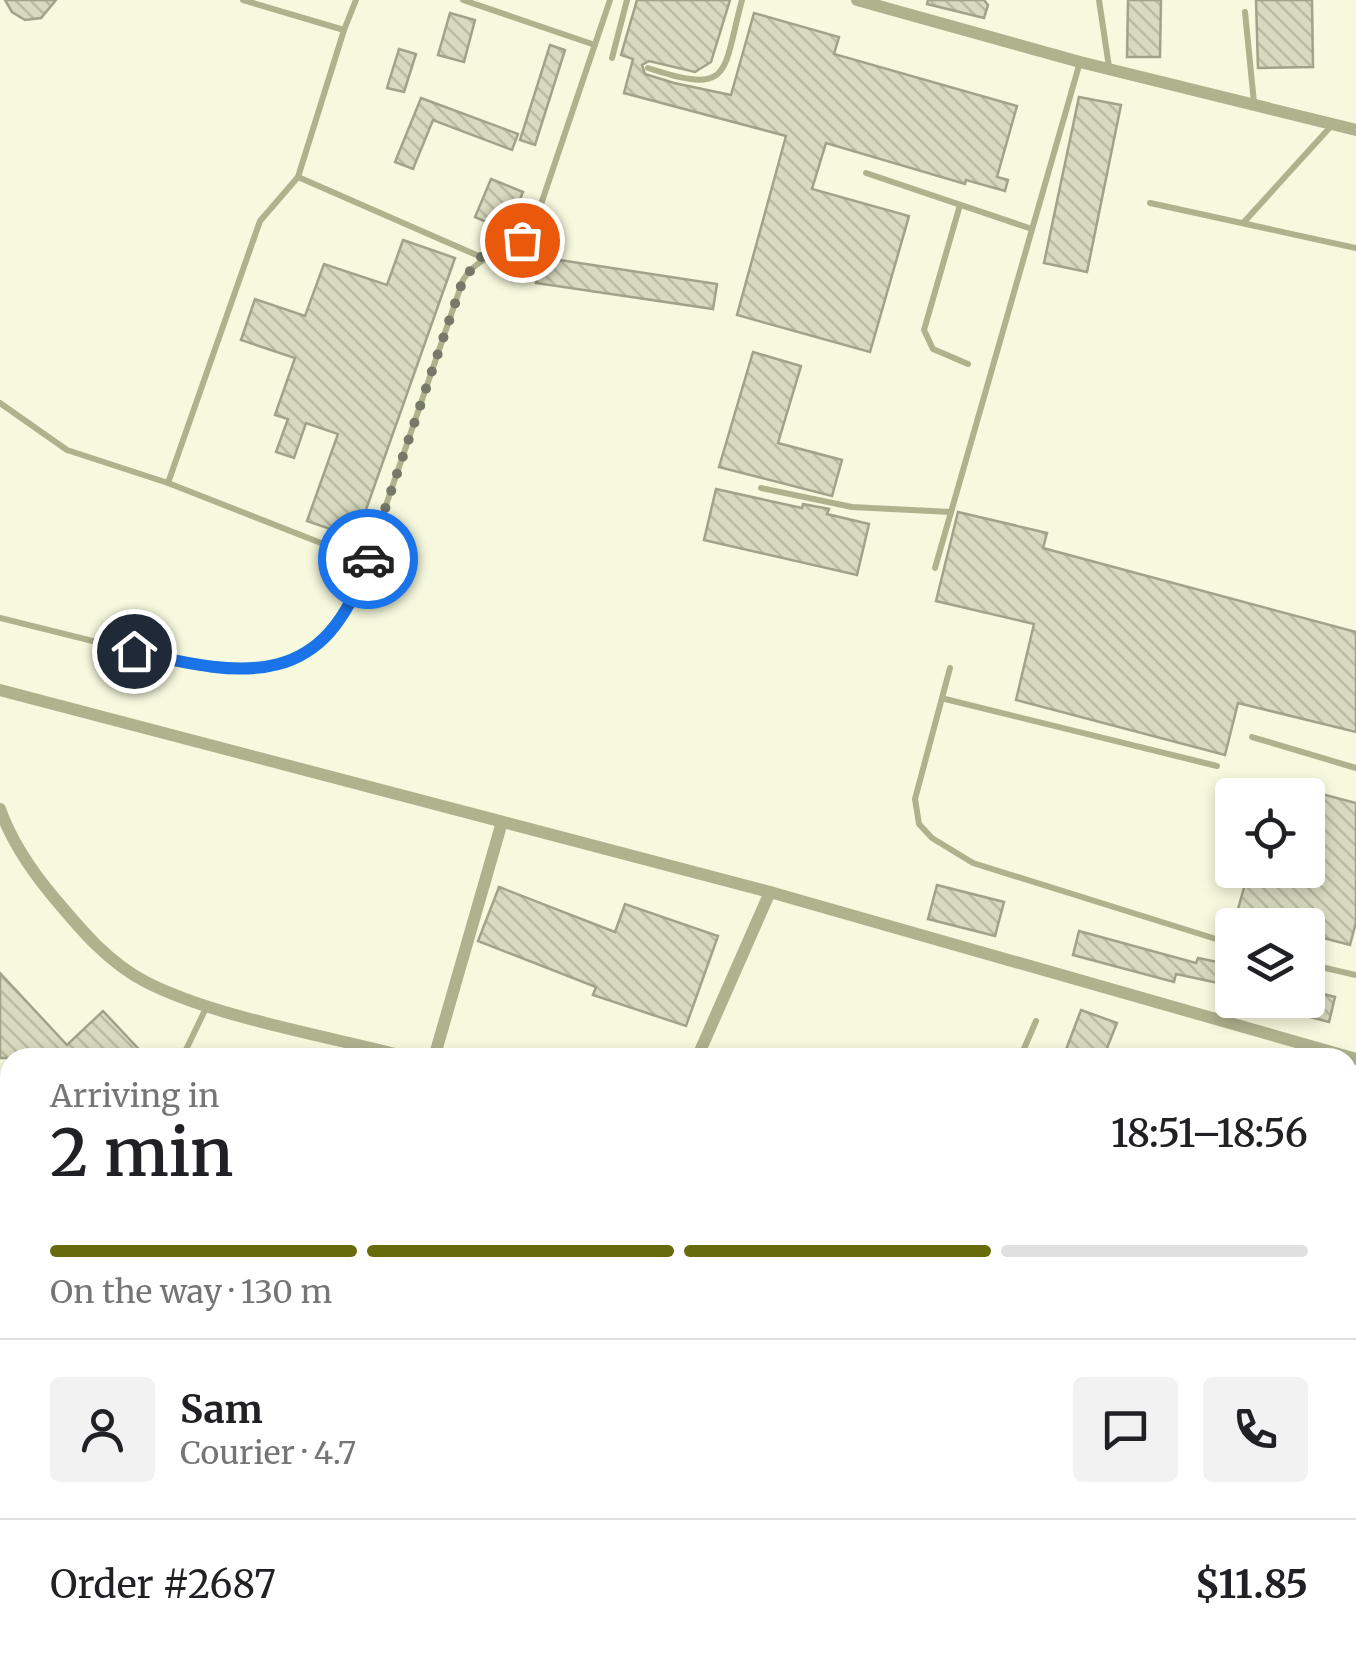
<!DOCTYPE html>
<meta charset="utf-8">
<style>
body{margin:0;font-family:Merriweather,serif;background:#f2f2f2;color:#202124;height:100vh;display:flex;flex-direction:column;font-size:38px;white-space:nowrap}
*{box-sizing:border-box;margin:0}
p{font-size:32px;color:#757577}
.icon{flex:none;width:55px;height:55px;fill:none;stroke:currentColor;stroke-width:2;stroke-linecap:round;stroke-linejoin:round}
.map{position:relative;flex:1;overflow:hidden}
.panel{position:absolute;left:0px;top:1048px;width:1358px;height:622px;display:flex;flex-direction:column;background:#fff;border-radius:30px 30px 0 0;box-shadow:0 5px 15px #0003}
.panel>*{flex:none}
.tools{position:absolute;left:1215px;top:778px;display:grid;gap:20px}
.tools a{display:grid;place-items:center;width:110px;height:110px;border-radius:10px;background:#fff;box-shadow:0 5px 15px #0003;font-size:50px}
.pin{position:absolute;display:grid;place-items:center;width:85px;height:85px;color:#fff;margin:-42px;border:5px solid #fff;border-radius:50%;box-shadow:0 2px 10px #0007}
.courier{position:absolute;display:grid;place-items:center;width:100px;height:100px;margin:-50px;border:8px solid #1a73e8;border-radius:50%;background:#fff;color:#222;box-shadow:0 2px 12px #0007}
.headline em{font-style:normal;font-weight:600}
.headline div{display:flex;flex-direction:column-reverse}
.headline{display:flex;align-items:center;justify-content:space-between;height:170px;padding:0 50px}
h1{font-size:65px;font-weight:600;line-height:75px}
.bar{display:grid;grid-template-columns:repeat(4,1fr);gap:15px 10px;align-content:center;height:120px;padding:0 50px}
.bar i{height:12px;border-radius:8px;background:#e0e0e0}
.bar .on{background:#676b0c}
.bar p{grid-column:span 4}
.line{display:flex;align-items:center;gap:25px;padding:0 50px;border-top:2px solid #e0e0e0}
.line div{flex:1}
.round{display:grid;place-items:center;flex:none;width:105px;height:105px;border-radius:10px;background:#f2f2f2}
.map>svg:first-child{display:block}
</style>
<div class="map">
<svg width="1356" height="1668" viewBox="0 0 1356 1668">
<defs>
<pattern id="building-back-hatch" width="6" height="6" patternUnits="userSpaceOnUse" patternTransform="scale(2.5)"><rect width="6" height="6" fill="#d7dabe"/><path d="M-1 5l2 2M0 0l6 6M5-1l2 2" fill="none" stroke="#b9bca3"/></pattern>
</defs>
<rect width="100%" height="100%" fill="#f6f9dd"/>
<g fill="url(#building-back-hatch)" stroke="#a0a389" stroke-width="2.5">
<polygon points="5,0 56,0 41,18 25,20 12,12"/>
<polygon points="637,0 730,0 711,62 695,72 649,61 642,65 645,74 674,83 731,95 754,13 839,37 834,54 1017,106 997,177 1008,180 1005,191 966,180 965,184 826,143 812,189 909,216 870,352 737,315 786,136 624,93 633,59 621,55"/>
<polygon points="928,0 984,0 988,5 984,18 927,4"/>
<polygon points="1128,0 1161,0 1160,57 1127,57"/>
<polygon points="1256,0 1312,0 1313,67 1258,68"/>
<polygon points="450,13 475,20 464,62 438,55"/>
<polygon points="550,45 565,50 535,145 520,140"/>
<polygon points="399,49 416,54 404,92 387,88"/>
<polygon points="1079,97 1121,105 1087,272 1044,263"/>
<polygon points="421,98 518,134 512,150 433,120 413,169 395,162"/>
<polygon points="491,179 523,192 507,231 475,217"/>
<polygon points="403,240 455,258 356,538 307,521 338,434 306,423 294,458 276,452 288,419 275,415 295,358 241,340 255,299 305,316 324,264 387,285"/>
<polygon points="540,257 717,284 713,309 536,283"/>
<polygon points="753,352 801,366 778,443 842,460 832,496 719,467"/>
<polygon points="716,489 802,508 803,504 829,509 827,514 869,524 857,575 704,540"/>
<polygon points="958,512 1047,533 1043,548 1356,632 1356,732 1238,703 1225,755 1016,700 1034,624 936,601"/>
<polygon points="1272,781 1356,803 1356,922 1350,945 1308,934 1308,925 1271,925 1236,916 1249,870 1308,870 1308,795 1269,795"/>
<polygon points="937,885 1004,902 995,936 928,919"/>
<polygon points="499,887 615,932 625,904 718,936 686,1026 593,995 596,987 478,941"/>
<polygon points="1079,931 1196,963 1198,958 1232,965 1232,986 1176,974 1174,982 1073,955"/>
<polygon points="0,973 67,1045 103,1011 147,1058 0,1058"/>
<polygon points="1308,990 1335,997 1329,1022 1260,1004 1260,1000 1308,1000"/>
<polygon points="1081,1010 1117,1023 1103,1058 1064,1055"/>
</g>
<g fill="none" stroke-linecap="round" stroke-linejoin="round">
<polyline stroke="#9d9f8b" stroke-width="2.5" stroke-dasharray="8 8" stroke-linecap="butt" points="0,1254 10,1269"/>
<g stroke="#aeb28d" stroke-width="6">
<polyline points="463,0 595,45"/>
<polyline points="1099,0 1109,67"/>
<polyline points="1245,12 1254,103"/>
<polyline points="344,30 356,0"/>
<polyline points="612,58 627,0"/>
<path d="M648 68C733 96 722 74 742 0"/>
<polyline points="866,173 1032,229"/>
<polyline points="298,177 481,257"/>
<polyline points="1150,203 1356,248"/>
<polyline points="960,205 924,330 933,349 968,364"/>
<polyline points="1244,222 1333,124"/>
<polyline points="0,403 67,450 168,483 260,221 298,177 344,30 243,0"/>
<polyline points="168,483 367,561"/>
<polyline points="761,488 852,507 951,512"/>
<polyline points="935,568 1080,62"/>
<path d="M0 618 201 668 264 667 295 659 319 645 357 590 463 280C482 249 518 254 535 222L610 0"/>
<polyline points="950,668 915,799 919,824 932,838 973,863 1232,944"/>
<polyline points="945,699 1217,766"/>
<polyline points="1252,737 1356,768"/>
<polyline points="1308,964 1356,975"/>
<polyline points="182,1058 207,1006"/>
<polyline points="1020,1058 1036,1021"/>
<polyline points="1348,1222 1356,1218"/>
<polyline points="1348,1276 1356,1279"/>
<polyline points="0,1367 10,1366"/>
<polyline points="1348,1427 1356,1431"/>
<polyline points="1348,1509 1356,1511"/>
<polyline points="1348,1608 1356,1611"/>
<polyline points="1012,1668 1015,1660"/>
<polyline points="1280,1668 1283,1660"/>
</g>
<g stroke="#aeb28d" stroke-width="12">
<polyline points="857,0 1080,62 1356,130"/>
<polyline points="0,690 770,892 1356,1059"/>
<path d="M0 809C12 843 33 873 56 900 82 931 109 963 146 982 216 1018 333 1037 411 1058"/>
<polyline points="434,1058 502,822"/>
<polyline points="697,1058 770,892"/>
<polyline points="0,1622 10,1622"/>
<polyline points="384,1660 391,1668"/>
</g>
</g>
<g fill="none" stroke-linecap="round" stroke-linejoin="round">
<polyline stroke="#777968" stroke-width="10" stroke-dasharray="0 18" points="368,559 463,280 481,257 522,240"/>
<path stroke="#1a73e8" stroke-width="12" d="M134 651C247 679 326 689 368 559"/>
</g>
</svg>
<div class="tools">
<a><svg class="icon" aria-label="locate" viewBox="0 0 24 24"><circle cx="12" cy="12" r="6"/><path d="M12 2v4M12 18v4M2 12h4M18 12h4"/></svg></a>
<a><svg class="icon" aria-label="layers" viewBox="0 0 24 24"><path d="M12 4l9 5-9 5-9-5zM3 14l9 5 9-5"/></svg></a>
</div>
<div class="pin" style="left:522px;top:240px;background:#ea580c"><svg class="icon" aria-label="bag" viewBox="0 0 24 24"><path d="M5 8h14l-1 12H6zM9 8a3 3 0 0 1 6 0"/></svg></div>
<div class="pin" style="left:134px;top:651px;background:#1f2937"><svg class="icon" aria-label="home" viewBox="0 0 24 24"><path d="M3 11l9-7 9 7M6 9v11h12V9"/></svg></div>
<div class="courier" style="left:368px;top:559px"><svg class="icon" aria-label="car" viewBox="0 0 24 24"><path d="M5 17H2v-5l4-1 3-4h7l3 4 3 1v5h-3M9 17h6M6 11h13"/><circle cx="7" cy="17" r="2"/><circle cx="17" cy="17" r="2"/></svg></div>
<section class="panel">
<div class="headline"><div><h1>2 min</h1><p>Arriving in</p></div><em>18:51–18:56</em></div>
<div class="bar"><i class="on"></i><i class="on"></i><i class="on"></i><i></i><p>On the way · 130 m</p></div>
<div class="line" style="height:180px"><a class="round"><svg class="icon" aria-label="person" viewBox="0 0 24 24"><circle cx="12" cy="8" r="4"/><path d="M4 21q1-7 8-7t8 7"/></svg></a><div><b>Sam</b><p>Courier · 4.7</p></div><a class="round"><svg class="icon" aria-label="chat" viewBox="0 0 24 24"><path d="M4 5h16v11H9l-5 4z"/></svg></a><a class="round"><svg class="icon" aria-label="phone" viewBox="0 0 24 24"><path d="M5 4h4l2 5-3 2q2 4 5 5l2-3 5 2v4C11 20 4 13 5 4z"/></svg></a></div>
<div class="line" style="height:130px"><div>Order #2687</div><b>$11.85</b></div>
</section>
</div>
